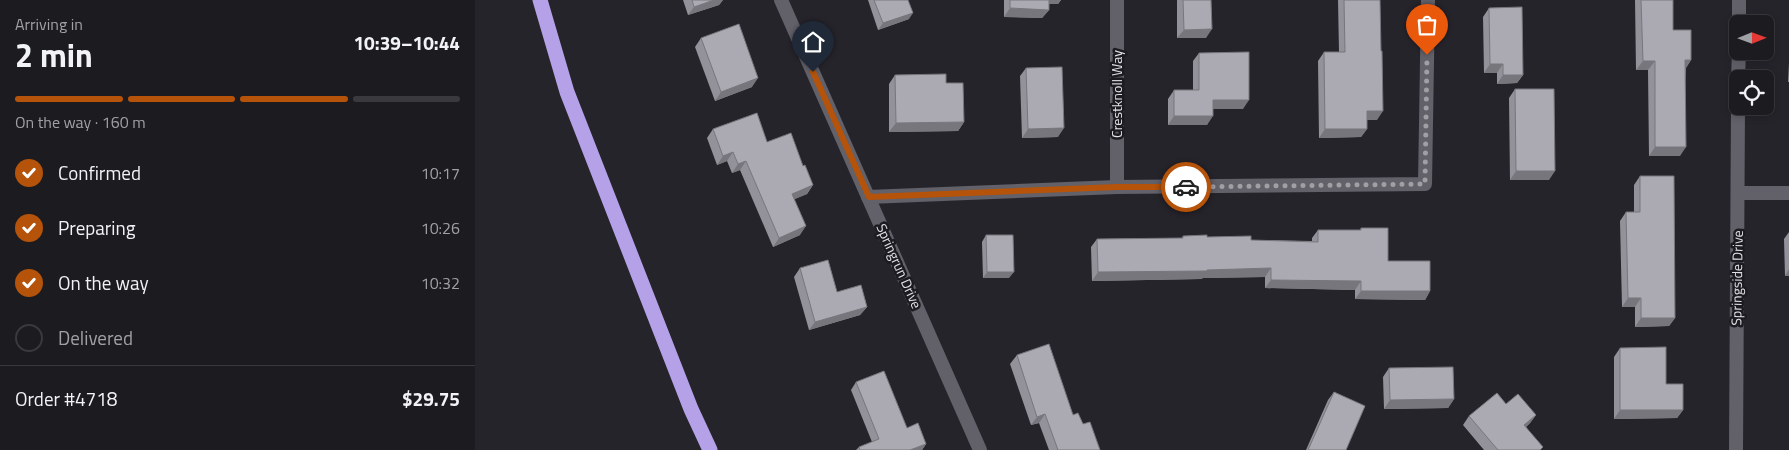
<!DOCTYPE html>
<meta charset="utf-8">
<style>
body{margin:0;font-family:"Titillium Web",sans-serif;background:#29282d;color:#f1f3f6;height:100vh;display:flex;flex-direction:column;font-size:19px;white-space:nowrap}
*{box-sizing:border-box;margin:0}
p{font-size:16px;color:#a0a1a5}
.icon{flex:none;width:28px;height:28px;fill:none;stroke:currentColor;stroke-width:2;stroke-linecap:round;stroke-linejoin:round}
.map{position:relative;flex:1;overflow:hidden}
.panel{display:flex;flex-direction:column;background:#1c1b20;width:475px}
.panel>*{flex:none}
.needle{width:32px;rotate:89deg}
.tools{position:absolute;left:1254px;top:15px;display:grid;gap:10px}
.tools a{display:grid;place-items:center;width:45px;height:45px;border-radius:8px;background:#1c1b20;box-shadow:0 2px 8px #0003,0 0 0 1px #3a393e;font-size:25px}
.pin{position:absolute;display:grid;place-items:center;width:42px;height:42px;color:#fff;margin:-51px -21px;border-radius:50% 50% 50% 0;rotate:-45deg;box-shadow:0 0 5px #0007}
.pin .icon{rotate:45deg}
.courier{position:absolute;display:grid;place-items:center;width:50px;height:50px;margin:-25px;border:4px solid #b45309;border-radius:50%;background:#fff;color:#222;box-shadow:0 1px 6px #0007}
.headline em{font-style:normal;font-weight:700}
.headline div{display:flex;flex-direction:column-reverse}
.headline{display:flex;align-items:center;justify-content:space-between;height:85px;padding:0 15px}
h1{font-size:32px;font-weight:700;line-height:38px}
.bar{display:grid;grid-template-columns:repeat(4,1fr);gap:8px 5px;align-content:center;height:60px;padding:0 15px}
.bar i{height:6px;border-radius:4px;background:#3a393e}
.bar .on{background:#b45309}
.bar p{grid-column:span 4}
.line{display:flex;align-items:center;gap:12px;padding:0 15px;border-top:1px solid #3a393e}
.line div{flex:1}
ol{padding:0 15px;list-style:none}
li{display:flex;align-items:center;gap:15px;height:55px}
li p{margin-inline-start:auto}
li .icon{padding:5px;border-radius:50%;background:#b45309;color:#fff;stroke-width:4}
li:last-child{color:#a0a1a5}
li i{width:28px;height:28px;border:2px solid #3a393e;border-radius:50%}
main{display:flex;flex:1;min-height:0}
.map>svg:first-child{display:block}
</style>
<main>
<section class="panel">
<div class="headline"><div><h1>2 min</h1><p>Arriving in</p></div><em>10:39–10:44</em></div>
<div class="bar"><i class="on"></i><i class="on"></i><i class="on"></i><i></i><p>On the way · 160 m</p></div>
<ol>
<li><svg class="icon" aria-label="check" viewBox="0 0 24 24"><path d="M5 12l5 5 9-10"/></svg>Confirmed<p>10:17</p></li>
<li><svg class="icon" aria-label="check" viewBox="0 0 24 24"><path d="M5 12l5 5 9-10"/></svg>Preparing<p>10:26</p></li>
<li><svg class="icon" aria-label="check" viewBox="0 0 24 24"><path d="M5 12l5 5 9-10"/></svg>On the way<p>10:32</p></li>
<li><i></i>Delivered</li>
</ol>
<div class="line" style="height:65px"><div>Order #4718</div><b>$29.75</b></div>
</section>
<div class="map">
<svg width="1314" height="450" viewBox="0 0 1314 450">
<rect width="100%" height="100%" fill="#26242b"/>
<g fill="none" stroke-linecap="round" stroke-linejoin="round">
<g stroke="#626069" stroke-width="14">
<polyline points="306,0 505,450"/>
<polyline points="1264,24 1264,0"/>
<polyline points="1263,79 1264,51"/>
<polyline points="642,187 642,0"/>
<polyline points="1263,193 1314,193"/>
<polyline points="393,197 642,187 950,184 953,0"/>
<polyline points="1261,450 1263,106"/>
</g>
<polyline stroke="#b4a1e8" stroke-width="15" points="65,0 92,92 216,409 235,450"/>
</g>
<g fill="#939199">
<polygon points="208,0 248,0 244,5 213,15"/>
<polygon points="393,0 433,0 434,19 403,30"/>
<polygon points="529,0 586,0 583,4 574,4 574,10 567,18 529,17"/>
<polygon points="702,0 736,0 731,38 702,38"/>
<polygon points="863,0 905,0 902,120 892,120 892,129 886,137 844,138 843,61 849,52 864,52"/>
<polygon points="1160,0 1198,0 1198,30 1216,60 1211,68 1205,156 1174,156 1173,70 1161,70"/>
<polygon points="1014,8 1048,75 1042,83 1022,84 1022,73 1009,73 1008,17"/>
<polygon points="226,38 277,87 240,101 220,47"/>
<polygon points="724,53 768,109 738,109 732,125 693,125 693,99 699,90 718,90 718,61"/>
<polygon points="1314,63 1314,82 1313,82"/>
<polygon points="551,68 583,137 547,138 545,76"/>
<polygon points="420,75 471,83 489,122 483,131 414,132 414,84"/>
<polygon points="1040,89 1074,180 1035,180 1034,98"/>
<polygon points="238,129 292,142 328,166 338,185 332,194 319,199 325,235 298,247 265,170 257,173 252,161 242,165 232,138"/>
<polygon points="1165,176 1200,318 1194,326 1160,327 1160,307 1147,307 1145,221 1151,212 1159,212 1159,185"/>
<polygon points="886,228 913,261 955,291 950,300 880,299 880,290 790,288 790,277 728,278 726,279 617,281 616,247 622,239 707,238 708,236 776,240 837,241 837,238 843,230 885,230"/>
<polygon points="1314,232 1314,276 1310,276 1309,239"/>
<polygon points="511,235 534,278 508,278 507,242"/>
<polygon points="325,268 362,292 392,307 385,315 334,330 319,277"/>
<polygon points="1145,348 1191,384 1208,410 1202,418 1139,419 1139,357"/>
<polygon points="542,355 608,424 625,450 574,450 564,423 556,425 535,364"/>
<polygon points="914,368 979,399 973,408 909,409 908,377"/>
<polygon points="381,382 432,428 451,444 447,450 381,450 384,447 397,442 376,390"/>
<polygon points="859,392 871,450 831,450 853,400"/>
<polygon points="1031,404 1061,415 1055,423 1051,427 1066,450 1009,450 988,425 994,416"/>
</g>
<g fill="#78767d">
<polygon points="239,0 248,0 244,5 213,15 219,7"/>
<polygon points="570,0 586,0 583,4 568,4"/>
<polygon points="535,8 574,10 567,18 529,17"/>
<polygon points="438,13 434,19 403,30 408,23"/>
<polygon points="737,29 731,38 702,38 709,30"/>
<polygon points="1210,60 1216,60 1210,69"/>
<polygon points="1168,61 1180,61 1173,70 1161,70"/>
<polygon points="1015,64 1028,64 1022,73 1009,73"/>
<polygon points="1028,75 1048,75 1042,83 1022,84"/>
<polygon points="283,78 277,87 240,101 246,92"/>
<polygon points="738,100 774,100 768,109 732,109"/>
<polygon points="892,111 908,111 902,120 886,120"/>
<polygon points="699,116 738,116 732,125 693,125"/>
<polygon points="489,122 483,131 414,132 421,123"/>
<polygon points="589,128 583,137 547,138 553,129"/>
<polygon points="850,129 892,129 886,137 844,138"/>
<polygon points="1180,147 1211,147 1205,156 1174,156"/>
<polygon points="258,152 252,161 242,165 248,156"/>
<polygon points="271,161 265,170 257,173 263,164"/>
<polygon points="1041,171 1080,171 1074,180 1035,180"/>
<polygon points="338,185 332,194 311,203 317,194"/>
<polygon points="331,226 325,235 298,247 304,238"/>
<polygon points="796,268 790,277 728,278 726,279 617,281 623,272"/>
<polygon points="1314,269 1314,276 1310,276"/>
<polygon points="512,272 539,272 534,278 508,278"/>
<polygon points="796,280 886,281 880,290 790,288"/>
<polygon points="886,291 955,291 950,300 880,299"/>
<polygon points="1153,298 1166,298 1160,307 1147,307"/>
<polygon points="392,307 385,315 334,330 340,322"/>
<polygon points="1166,318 1200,318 1194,326 1160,327"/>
<polygon points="979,399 973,408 909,409 915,400"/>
<polygon points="1145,410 1208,410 1202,418 1139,419"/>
<polygon points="570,414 564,423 556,425 562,417"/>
<polygon points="1061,415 1055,423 1043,434 1049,425"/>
<polygon points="451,444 447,450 435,450"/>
</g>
<g fill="#aba9b2" stroke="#78767d">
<polygon points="217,0 239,0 219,7"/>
<polygon points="399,0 433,0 438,13 408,23"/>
<polygon points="535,0 574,0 574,10 535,8"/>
<polygon points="708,0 736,0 737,29 709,30"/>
<polygon points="869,0 905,0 906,51 907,51 908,111 892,111 892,129 850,129 849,52 870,52"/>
<polygon points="1166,0 1198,0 1198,30 1216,30 1216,60 1210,60 1211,147 1180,147 1180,61 1168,61"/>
<polygon points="1047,7 1048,75 1028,75 1028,64 1015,64 1014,8"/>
<polygon points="264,24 283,78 246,92 226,38"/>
<polygon points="774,52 774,100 738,100 738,116 699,116 699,90 724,90 724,53"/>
<polygon points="587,67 589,128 553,129 551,68"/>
<polygon points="471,74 471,83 488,83 489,122 421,123 420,75"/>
<polygon points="1040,89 1079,89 1080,171 1041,171"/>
<polygon points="282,113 292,142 316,133 328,166 330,165 338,185 317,194 331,226 304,238 271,161 263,164 258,152 248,156 238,129"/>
<polygon points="1165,176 1199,176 1200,318 1166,318 1166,298 1153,298 1151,212 1165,212"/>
<polygon points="886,228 913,228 913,261 955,261 955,291 886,291 886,281 796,280 796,268 732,270 732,271 623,272 622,239 708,238 708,236 732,235 732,237 776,236 776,240 843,242 843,230 886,230"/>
<polygon points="511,235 538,235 539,272 512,272"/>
<polygon points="353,260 362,292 386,285 392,307 340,322 325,268"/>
<polygon points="574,344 598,415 603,413 608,424 615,422 625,450 583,450 570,414 562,417 542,355"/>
<polygon points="1191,347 1191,384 1208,384 1208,410 1145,410 1145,348"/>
<polygon points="978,367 979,399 915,400 914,368"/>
<polygon points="409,371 432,428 443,423 451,444 435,450 385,450 384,447 404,439 381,382"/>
<polygon points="859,392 890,406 871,450 833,450"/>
<polygon points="1022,393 1031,404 1043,394 1061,415 1049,425 1068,447 1065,450 1023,450 994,416"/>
</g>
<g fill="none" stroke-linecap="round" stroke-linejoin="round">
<polyline stroke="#a09fa4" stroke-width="5" stroke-dasharray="0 9" points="711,187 950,184 952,55"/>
<polyline stroke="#b45309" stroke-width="6" points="338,72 394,197 642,187 711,187"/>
</g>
<g text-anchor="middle" stroke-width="5" stroke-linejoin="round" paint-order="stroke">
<g font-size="14" fill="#e2e1e5" stroke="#1c1b22">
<text transform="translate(642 94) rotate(-90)" y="5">Crestknoll Way</text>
<text transform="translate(424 266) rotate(66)" y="5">Springrun Drive</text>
<text transform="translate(1262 278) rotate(-89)" y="5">Springside Drive</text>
</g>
</g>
</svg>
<div class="tools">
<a><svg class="needle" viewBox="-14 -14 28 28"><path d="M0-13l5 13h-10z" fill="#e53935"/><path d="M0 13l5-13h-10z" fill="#a0a1a5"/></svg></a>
<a><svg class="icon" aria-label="locate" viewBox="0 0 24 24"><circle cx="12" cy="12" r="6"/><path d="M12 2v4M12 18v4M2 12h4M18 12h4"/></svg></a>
</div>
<div class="pin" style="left:952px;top:55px;background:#ea580c"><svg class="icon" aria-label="bag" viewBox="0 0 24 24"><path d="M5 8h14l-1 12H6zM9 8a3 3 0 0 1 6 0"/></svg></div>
<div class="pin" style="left:338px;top:72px;background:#1f2937"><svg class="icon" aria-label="home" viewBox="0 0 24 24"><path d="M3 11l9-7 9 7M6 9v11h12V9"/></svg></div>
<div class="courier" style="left:711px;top:187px"><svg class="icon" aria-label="car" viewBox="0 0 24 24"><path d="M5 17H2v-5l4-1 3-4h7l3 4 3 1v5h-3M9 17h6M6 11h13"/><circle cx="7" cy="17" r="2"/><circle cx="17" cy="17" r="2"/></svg></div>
</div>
</main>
